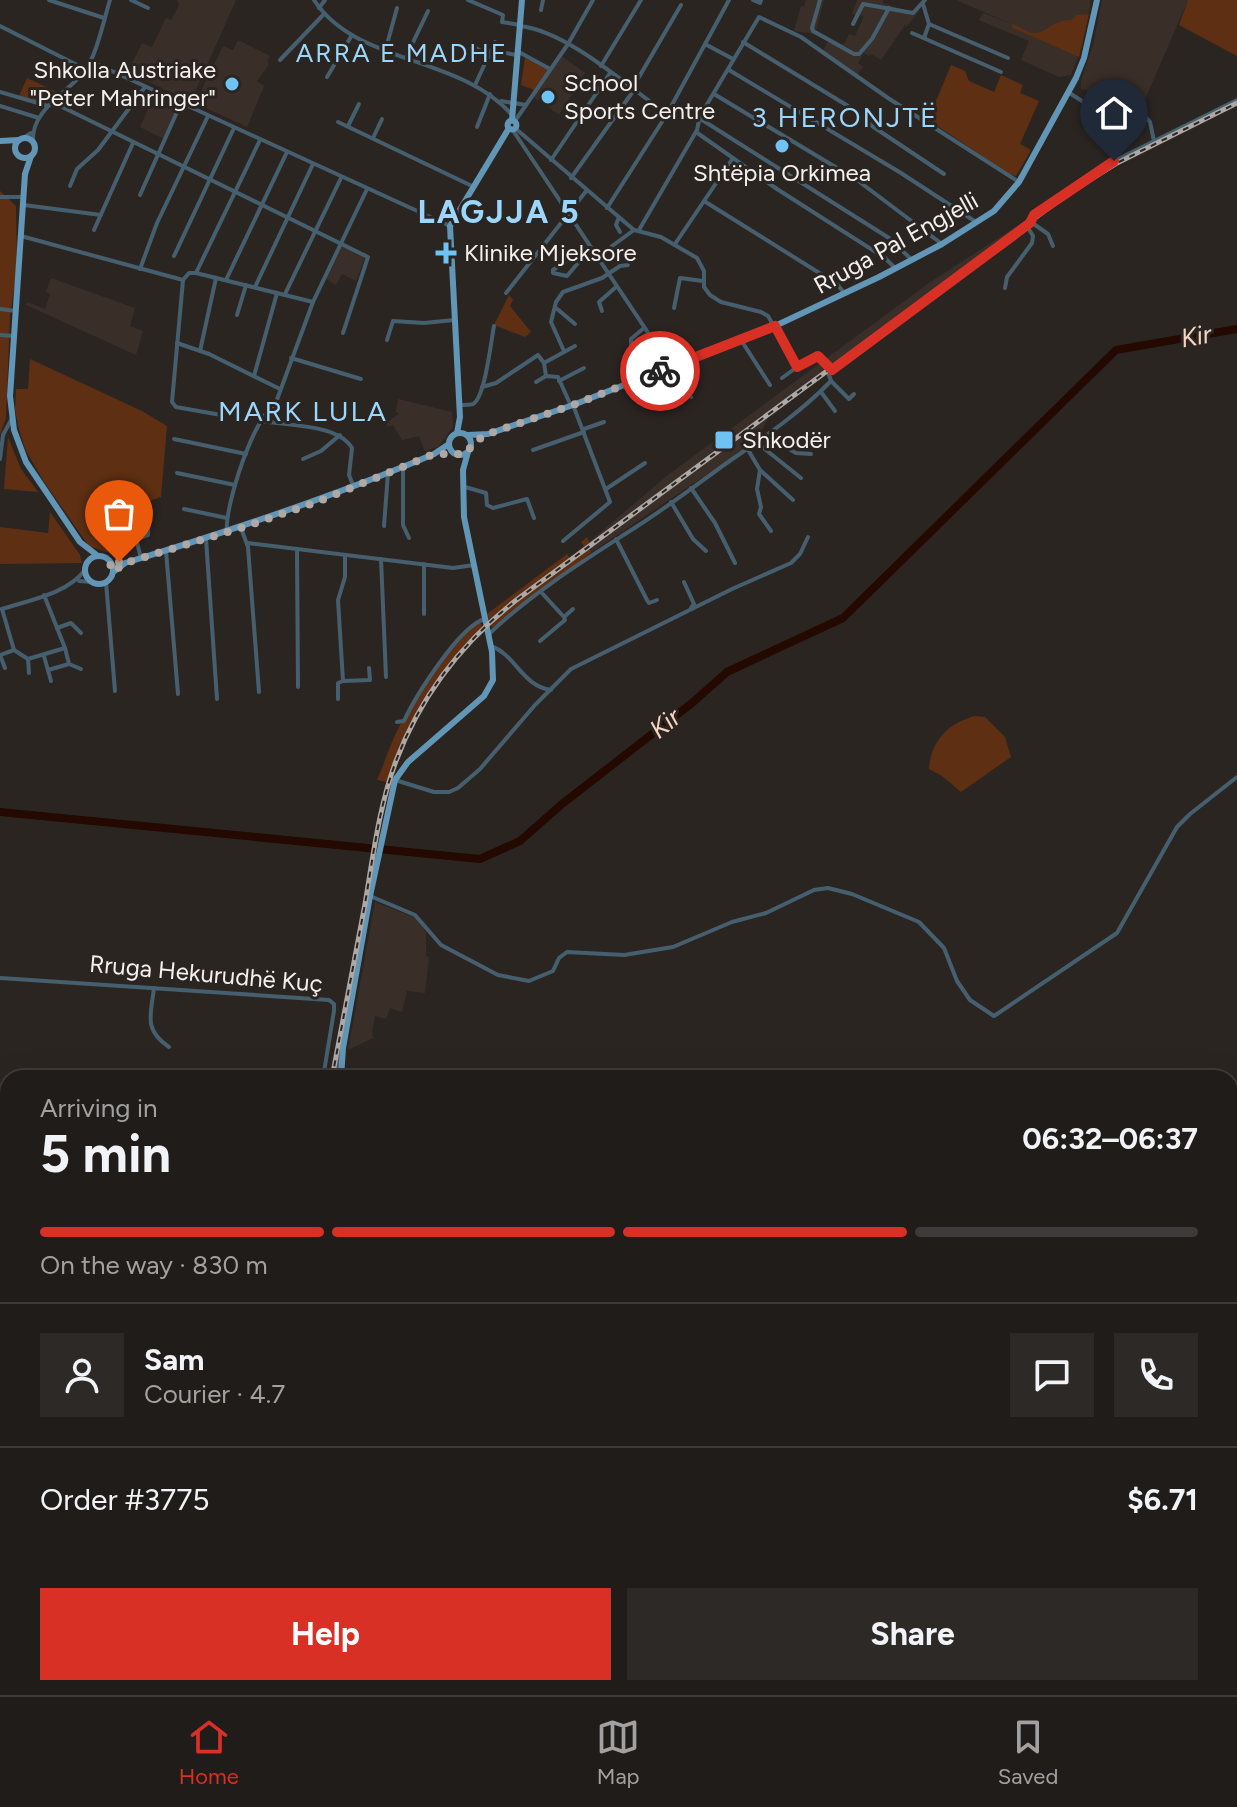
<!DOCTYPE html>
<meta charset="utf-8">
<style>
body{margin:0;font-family:Figtree,sans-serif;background:#2d2927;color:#f1f3f6;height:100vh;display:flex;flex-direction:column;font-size:30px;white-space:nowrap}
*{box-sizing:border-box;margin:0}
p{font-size:26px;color:#a2a1a2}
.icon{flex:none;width:44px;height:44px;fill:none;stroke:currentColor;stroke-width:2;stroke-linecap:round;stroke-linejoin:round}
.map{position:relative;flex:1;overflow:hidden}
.details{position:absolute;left:0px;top:1070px;width:1238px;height:626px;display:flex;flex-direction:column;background:#201c1a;border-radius:24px 24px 0 0;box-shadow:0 8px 32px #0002,0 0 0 2px #3d3a39}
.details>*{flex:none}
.pin{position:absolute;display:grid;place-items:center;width:68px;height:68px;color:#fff;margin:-82px -34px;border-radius:50% 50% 50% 0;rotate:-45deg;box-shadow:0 0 8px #0007}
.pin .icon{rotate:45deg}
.courier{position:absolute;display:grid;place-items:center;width:80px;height:80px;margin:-40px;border:6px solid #d93025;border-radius:50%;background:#fff;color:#222;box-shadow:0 2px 10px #0007}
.head em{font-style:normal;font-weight:700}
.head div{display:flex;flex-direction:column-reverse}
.head{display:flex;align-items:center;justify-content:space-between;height:136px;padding:0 40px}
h1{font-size:52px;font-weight:700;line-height:60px}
.bar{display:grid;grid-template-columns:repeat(4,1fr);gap:12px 8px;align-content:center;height:96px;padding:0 40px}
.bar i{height:10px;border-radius:6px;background:#3d3a39}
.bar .selected{background:#d93025}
.bar p{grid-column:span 4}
.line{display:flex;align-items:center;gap:20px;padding:0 40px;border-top:2px solid #3d3a39}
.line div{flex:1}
.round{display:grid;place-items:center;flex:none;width:84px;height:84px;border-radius:0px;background:#2d2927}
.button{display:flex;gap:16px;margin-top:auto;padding:16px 40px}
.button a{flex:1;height:92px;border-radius:0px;background:#d93025;color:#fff;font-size:32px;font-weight:700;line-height:92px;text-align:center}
.button a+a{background:#2d2927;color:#f1f3f6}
.tab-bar{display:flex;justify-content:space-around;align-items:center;height:112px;border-top:2px solid #3d3a39;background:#201c1a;font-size:22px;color:#a2a1a2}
.tab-bar a{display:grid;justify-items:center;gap:4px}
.tab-bar .selected{color:#d93025}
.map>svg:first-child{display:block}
</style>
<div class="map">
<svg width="1237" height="1695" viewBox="0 0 1237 1695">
<rect width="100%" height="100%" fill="#2b2522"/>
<g fill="#3a2e28">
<polygon points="177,0 236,0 191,101 187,99 189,95 184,92 181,97 128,72 142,43 152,47 166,18 171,20 179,5"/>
<polygon points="806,0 824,0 816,30 841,44 845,43 849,34 855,36 864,16 859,15 852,25 855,15 852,14 857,0 883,0 883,3 911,12 920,10 907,26 905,25 881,60 871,54 869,56 864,53 858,63 863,67 857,75 823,51 828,41 809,33 794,31 801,6 804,7"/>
<polygon points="956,0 1091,0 1083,43 1071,75 1059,77 1021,60 1029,41 979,20 983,13 1012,24"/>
<polygon points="1102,0 1188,0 1140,111 1085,101 1087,90 1081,89 1081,81 1093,45"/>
<polygon points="238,40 270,56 267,61 269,64 257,81 264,86 247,127 195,103 223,46 233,50"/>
<polygon points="562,56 585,73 559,115 534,97"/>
<polygon points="154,96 178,107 164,139 140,127"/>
<polygon points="1026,220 1028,223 770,414 759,436 749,446 592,552 589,547 593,544 590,541 668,475 929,283"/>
<polygon points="342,246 365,257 356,281 342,274 336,285 326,279"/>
<polygon points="51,278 135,308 130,326 143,331 136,355 26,305 27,302 45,309 50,294 46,292"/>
<polygon points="398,399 452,412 453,427 439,446 425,452 419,436 402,440 393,425 388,427 385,423 399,414 396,412"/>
<polygon points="375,902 416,918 426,932 426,956 429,957 425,993 407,991 402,1012 390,1008 386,1019 375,1016 372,1032 373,1038 348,1050"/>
</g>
<g fill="#5e2f12">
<polygon points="1188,0 1237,0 1237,56 1179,25"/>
<path d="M1089 14 1079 57 1011 27 1013 24C1018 26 1027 32 1033 33 1046 34 1053 19 1072 20L1076 15Z"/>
<polygon points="525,58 548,70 534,90 521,85"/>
<polygon points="951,65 965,71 969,81 994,92 1001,75 1023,85 1020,93 1039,101 1020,144 1031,150 1016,176 1009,174 936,125 929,118"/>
<polygon points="27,78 57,92 46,104 19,96"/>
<polygon points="0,191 16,206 17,271 10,315 6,418 0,435"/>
<polygon points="509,295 513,300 510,306 531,332 525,337 494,325"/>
<polygon points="30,359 142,411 167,426 161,497 149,501 114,500 108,513 121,557 89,546 44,482 25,449 19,429 15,410 16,389 28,389"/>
<polygon points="8,437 21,469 38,492 4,489"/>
<polygon points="50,512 80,555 82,563 0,564 0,527 48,533"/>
<polygon points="587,537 590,543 489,619 487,614 567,554 570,558 584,546 581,542"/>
<polygon points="588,548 592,552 492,628 490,623"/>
<path d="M480 621 482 627C436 671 408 722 388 782L377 780C385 762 391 741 401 723 420 687 449 647 480 621Z"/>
<path d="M975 716 985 717 1005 737 1011 757 961 792 942 776 929 769C931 741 948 723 975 716Z"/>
<polygon points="0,1084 8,1089 8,1223 0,1228"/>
<polygon points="594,1688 789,1688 792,1695 591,1695"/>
</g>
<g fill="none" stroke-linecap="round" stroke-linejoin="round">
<g stroke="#230900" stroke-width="5">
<polyline points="0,1312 8,1315"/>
<polyline points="1230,1399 1237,1397"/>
<polyline points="587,1695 588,1688"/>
</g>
<polyline stroke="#230900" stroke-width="8" points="0,812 480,859 520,841 562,804 692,703 727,672 843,618 1116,350 1237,329"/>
<g stroke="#465f6f" stroke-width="4">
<polyline points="49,0 104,18"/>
<polyline points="131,0 148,8"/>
<path d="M314 0C356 65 460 55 512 115"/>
<polyline points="468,0 503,15 502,22 520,25"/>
<polyline points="753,0 760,3 761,0"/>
<polyline points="820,0 812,28 813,31 854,54 859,54 872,39 889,8"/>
<polyline points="923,4 929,24 924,38"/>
<polyline points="319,8 325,0"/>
<polyline points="541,10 543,0"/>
<polyline points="853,24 863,4 913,13 925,0"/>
<polyline points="929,24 1008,58"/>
<polyline points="0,26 87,70"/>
<path d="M520 26C567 31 627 86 667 114"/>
<polyline points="912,33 1001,72"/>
<polyline points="743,42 848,106 872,126 944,174"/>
<polyline points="705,44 733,59"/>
<polyline points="386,48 397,8"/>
<polyline points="476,48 490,57"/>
<polyline points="493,51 517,55"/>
<polyline points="517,51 550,69"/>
<polyline points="406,57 428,11"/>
<polyline points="280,60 324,14"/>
<polyline points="90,61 450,226"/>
<polyline points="601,66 641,0"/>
<polyline points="729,70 901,173 976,222"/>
<polyline points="327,77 352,35"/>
<polyline points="475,85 495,42"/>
<polyline points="632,89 681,5"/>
<polyline points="0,92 48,106"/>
<polyline points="1068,92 1085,103 1144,115 1150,122 1154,141"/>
<polyline points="714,94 857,180 942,244"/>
<polyline points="501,101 526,105"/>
<polyline points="52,102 368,257 343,333"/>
<polyline points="0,106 39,118"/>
<polyline points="699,118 889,238 912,260"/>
<polyline points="515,121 568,44 593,0"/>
<polyline points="338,122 472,186"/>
<polyline points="348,126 359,104"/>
<polyline points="477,127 490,94"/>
<polyline points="515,128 634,230 661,237 697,258 704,271 704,287 710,295 721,302 761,312 768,316 797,367 782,378"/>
<polyline points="512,129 691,397"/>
<polyline points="696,132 777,189 885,258 895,268"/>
<polyline points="23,138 31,133"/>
<polyline points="373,138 382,119"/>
<path d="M33 142C31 110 66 94 84 72 96 58 104 19 110 0"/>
<polyline points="551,160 610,73"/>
<polyline points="571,178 634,90"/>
<polyline points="70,186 77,169 98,150 145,87"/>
<polyline points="140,195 181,103"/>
<polyline points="0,197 24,197"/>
<polyline points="704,201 837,284 845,294"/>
<polyline points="24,205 101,215"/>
<polyline points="607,208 667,114 729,0"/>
<polyline points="619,217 616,225 620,232"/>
<polyline points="1031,222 1048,234 1053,246"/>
<polyline points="94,230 133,143"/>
<polyline points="639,230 697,130 700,116 759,17 801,37 888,98 1019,182"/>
<polyline points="21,236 183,280"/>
<polyline points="675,244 733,158"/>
<polyline points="174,256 234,128"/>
<polyline points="583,257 567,276 553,273 553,270 569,259 583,257 593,251"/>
<polyline points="597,257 634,230"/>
<polyline points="140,269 157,223 208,116"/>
<polyline points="196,273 260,140"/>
<polyline points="183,280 172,402 176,407 221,415"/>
<polyline points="183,280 189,273 196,273 313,302"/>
<polyline points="226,280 287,152"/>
<polyline points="255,287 313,164"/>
<polyline points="1005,288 1007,277 1032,243 1033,236 1027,226"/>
<polyline points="506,293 587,190"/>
<polyline points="285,294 341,178"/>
<polyline points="556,308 575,324"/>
<polyline points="674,308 680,278 703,281"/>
<polyline points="0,309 16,311"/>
<polyline points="602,311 599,302 616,287"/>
<polyline points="237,315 246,285"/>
<polyline points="0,335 14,336"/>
<polyline points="387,340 393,321 424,323 454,320"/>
<polyline points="741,340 770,385"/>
<polyline points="177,343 209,354 280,389"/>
<polyline points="635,350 631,346 631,339 644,328"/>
<polyline points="200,351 216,278"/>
<polyline points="564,351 551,322 556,302 563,292 602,278 620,266 628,265"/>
<polyline points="291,358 361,379"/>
<polyline points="544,363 575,346"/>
<polyline points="797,367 818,356 832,370"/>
<polyline points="254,376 277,293"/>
<polyline points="559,381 584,368"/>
<polyline points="831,381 849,399 854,394"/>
<polyline points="536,382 546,376 558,377 571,406"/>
<polyline points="482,387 496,383 538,355 544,363 546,376"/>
<polyline points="821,392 835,411"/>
<path d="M459 405C461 405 471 405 473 404 485 398 491 341 494 326"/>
<path d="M262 421C288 426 338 424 352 448L349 475 353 485"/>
<polyline points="584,429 604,422"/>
<polyline points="766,436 796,453 811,454"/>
<polyline points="174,439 246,454"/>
<polyline points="756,442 801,478"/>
<polyline points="747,448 760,470 757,489 761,507 759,514 771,531"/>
<polyline points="533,450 584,432"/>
<polyline points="0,459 3,435 11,420"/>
<polyline points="303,459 321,451 340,435"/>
<polyline points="403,467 403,525 409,538"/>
<polyline points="760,470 793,500"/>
<polyline points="177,473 235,485"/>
<polyline points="465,487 486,493 487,505 493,508 527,499 534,518"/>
<polyline points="691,488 715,523 735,563"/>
<polyline points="606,489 645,463"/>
<polyline points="671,502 693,539 706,551"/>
<polyline points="184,509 227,518"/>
<polygon points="149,512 148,535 130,541 124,521"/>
<polyline points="384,526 388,473"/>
<polyline points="241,528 248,547 259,692"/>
<path d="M227 532C224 508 254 415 275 405L313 302 367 189"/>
<polyline points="136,539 141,558"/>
<polyline points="206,539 217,699"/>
<polyline points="616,539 647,600 649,603 657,600"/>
<polyline points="563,541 610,502 573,405"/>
<polyline points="247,543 453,568 474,565"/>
<polyline points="297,549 298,687"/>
<polyline points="166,551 178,694"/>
<polyline points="381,559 386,677"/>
<polyline points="424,564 424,614"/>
<polyline points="79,581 92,582"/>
<polyline points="106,582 115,691"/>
<polyline points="684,582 694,604 691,608"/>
<polyline points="541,592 564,617"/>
<polyline points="2,609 14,650 28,659 65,648 44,595"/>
<path d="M2 609C30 600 67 594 85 570"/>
<polyline points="57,628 71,623 81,633"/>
<path d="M489 634C533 592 585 560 636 527 669 506 700 482 731 460 766 436 802 411 831 381L828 372 976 265 1061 195 1114 161 1237 100"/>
<polyline points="540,641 565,620 564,617 573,609"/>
<path d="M491 646C516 655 522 686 551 690"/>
<polyline points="44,656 51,681"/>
<polyline points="28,659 29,673"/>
<polyline points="69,664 81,669"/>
<polyline points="5,668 0,655 14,650"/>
<polyline points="48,670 69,664 65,648"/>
<polyline points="343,681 370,680 369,668"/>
<polyline points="338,699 338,683 343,681 338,600 345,577 345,555"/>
<path d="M397 722 404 721C415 697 460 625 485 619"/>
<polyline points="395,780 434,792 449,792 458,788 480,769 535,705 571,669 732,589 791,563 800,554 808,537"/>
<polyline points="370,896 415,915 441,945 498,975 529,981 553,971 559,958 567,952 624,955 673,947 732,922 766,913 814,890 828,888 852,894 919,922 944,948 957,981 970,1000 994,1016 1117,933 1177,827 1190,814 1237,777"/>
<polyline points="0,978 329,1000 334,1004 334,1011 323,1078"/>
<path d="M154 988C151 1014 143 1030 169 1047"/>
<polyline points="336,1078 341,1053"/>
<polyline points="1230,1507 1237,1508"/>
<polyline points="1230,1682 1237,1682"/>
<polyline points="220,1695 222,1688"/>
<polyline points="580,1695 581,1688"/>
</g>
<g stroke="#6296b7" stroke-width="6">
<polyline points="512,120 522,0"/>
<circle cx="512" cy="125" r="4.5"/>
<circle cx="25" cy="148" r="10"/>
<polyline points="0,141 19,140"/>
<polyline points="31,156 25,174 10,396 14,430 26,462 80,542 98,556"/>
<circle cx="460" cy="444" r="11"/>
<polyline points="457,433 460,417 450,226 509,128"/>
<polyline points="468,435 488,434 573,405 775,326 879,277 942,244 994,211 1019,182 1076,78 1084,58 1097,0"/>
<circle cx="99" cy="570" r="14"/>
<path d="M113 572 125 563C230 531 333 497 434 454L449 444"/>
<polyline points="341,1078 343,1048 370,896 395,780 408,762 484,696 493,680 492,652 464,517 463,470 468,452"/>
<polyline points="1230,1355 1237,1352"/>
</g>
<g stroke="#ada8a5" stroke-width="5">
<g id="rail">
<path d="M332 1078C343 1020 354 962 365 904 373 857 379 806 396 761 421 695 463 641 519 598L1066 195 1117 163 1237 103"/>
<polyline points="215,1695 217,1688"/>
</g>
</g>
<use href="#rail" stroke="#2b2522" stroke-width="2" stroke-dasharray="6" stroke-linecap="butt"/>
</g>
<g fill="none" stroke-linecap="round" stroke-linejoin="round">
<polyline stroke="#aea9a6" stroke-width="8" stroke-dasharray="0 14.4" points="119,562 109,561 113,572 125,563 241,528 317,502 434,454 465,454 476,441 488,434 573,405 660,371"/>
<polyline stroke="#d93025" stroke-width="10" points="660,371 775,326 797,367 818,356 832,370 1030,223 1034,215 1114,161"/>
</g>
<g fill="#6fc2f4" stroke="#2b2522" stroke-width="3">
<circle cx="232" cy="84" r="8"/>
<circle cx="548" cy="97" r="8"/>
<circle cx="782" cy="146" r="8"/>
<path d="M442 241h8v8h8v8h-8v8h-8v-8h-8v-8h8z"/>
<rect x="714" y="430" width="20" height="20" rx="4"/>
</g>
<g text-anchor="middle" stroke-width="6" stroke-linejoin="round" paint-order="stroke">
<g font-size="24" fill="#f4f0ed" stroke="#2b2522" text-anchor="start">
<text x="216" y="78" text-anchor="end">Shkolla Austriake<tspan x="216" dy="28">"Peter Mahringer"</tspan></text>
<text x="564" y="91">School<tspan x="564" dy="28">Sports Centre</tspan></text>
<text x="782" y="181" text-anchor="middle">Shtëpia Orkimea</text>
<text x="464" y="261">Klinike Mjeksore</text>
<text x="742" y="448">Shkodër</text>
</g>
<g font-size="24" fill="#f4f0ed" stroke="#2b2522">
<text transform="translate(896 243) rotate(-29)" y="8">Rruga Pal Engjelli</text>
<text transform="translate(206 974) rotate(5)" y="8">Rruga Hekurudhë Kuç</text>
</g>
<g font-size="26" letter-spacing="2" fill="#9bd6fc" stroke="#2b2522">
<text x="402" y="62">ARRA E MADHE</text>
</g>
<g font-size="26" font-style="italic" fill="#f7d4c2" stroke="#2b2522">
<text transform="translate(1196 336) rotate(-10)" y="9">Kir</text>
<text transform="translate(665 723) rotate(-39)" y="9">Kir</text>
</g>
<g font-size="28" letter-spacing="2" fill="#9bd6fc" stroke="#2b2522">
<text x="845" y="127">3 HERONJTË</text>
<text x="303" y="421">MARK LULA</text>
</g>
<g font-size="32" font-weight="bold" letter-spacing="2" fill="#9bd6fc" stroke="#2b2522">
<text x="499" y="223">LAGJJA 5</text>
</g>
</g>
</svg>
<div class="pin" style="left:119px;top:562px;background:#ea580c"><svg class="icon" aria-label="bag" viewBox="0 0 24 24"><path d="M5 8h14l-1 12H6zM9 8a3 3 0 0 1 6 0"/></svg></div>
<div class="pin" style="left:1114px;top:161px;background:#1f2937"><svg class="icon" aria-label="home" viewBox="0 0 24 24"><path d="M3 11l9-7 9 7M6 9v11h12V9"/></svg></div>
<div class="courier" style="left:660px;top:371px"><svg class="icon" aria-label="bike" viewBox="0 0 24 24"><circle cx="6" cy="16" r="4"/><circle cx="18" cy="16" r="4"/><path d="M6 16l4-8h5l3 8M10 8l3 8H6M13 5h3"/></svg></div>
<section class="details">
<div class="head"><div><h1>5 min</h1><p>Arriving in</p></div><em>06:32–06:37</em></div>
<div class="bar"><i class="selected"></i><i class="selected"></i><i class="selected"></i><i></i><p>On the way · 830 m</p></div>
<div class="line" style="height:144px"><a class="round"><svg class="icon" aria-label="person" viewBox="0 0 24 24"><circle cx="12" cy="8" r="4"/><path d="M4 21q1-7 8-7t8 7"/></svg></a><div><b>Sam</b><p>Courier · 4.7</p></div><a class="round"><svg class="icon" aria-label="chat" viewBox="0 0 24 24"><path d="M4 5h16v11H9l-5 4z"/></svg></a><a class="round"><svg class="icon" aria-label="phone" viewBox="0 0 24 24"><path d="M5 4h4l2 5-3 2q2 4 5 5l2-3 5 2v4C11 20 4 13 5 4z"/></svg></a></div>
<div class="line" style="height:104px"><div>Order #3775</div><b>$6.71</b></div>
<div class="button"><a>Help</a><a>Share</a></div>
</section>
</div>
<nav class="tab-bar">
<a class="selected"><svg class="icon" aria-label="home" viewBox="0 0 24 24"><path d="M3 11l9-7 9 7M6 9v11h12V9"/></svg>Home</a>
<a><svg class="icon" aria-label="map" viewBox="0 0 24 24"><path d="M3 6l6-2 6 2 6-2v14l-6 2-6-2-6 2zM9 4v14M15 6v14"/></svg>Map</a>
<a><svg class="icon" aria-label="saved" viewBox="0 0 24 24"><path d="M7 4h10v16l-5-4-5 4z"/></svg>Saved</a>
</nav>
